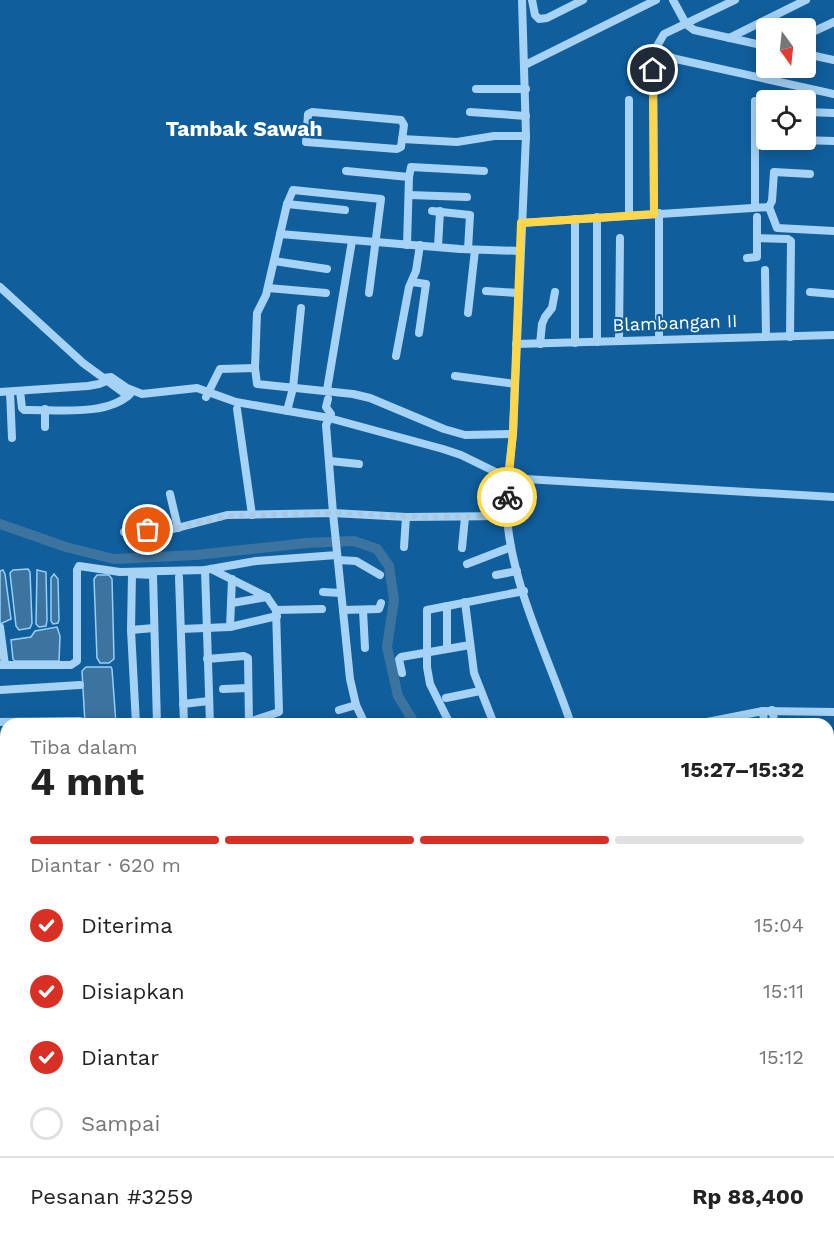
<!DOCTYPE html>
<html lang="id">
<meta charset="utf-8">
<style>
body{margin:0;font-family:"Work Sans",sans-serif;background:#f2f2f2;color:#222;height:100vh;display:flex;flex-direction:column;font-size:22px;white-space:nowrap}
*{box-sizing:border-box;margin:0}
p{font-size:20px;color:#767676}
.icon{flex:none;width:33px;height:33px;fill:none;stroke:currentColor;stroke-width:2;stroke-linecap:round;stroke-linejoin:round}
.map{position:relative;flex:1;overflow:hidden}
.panel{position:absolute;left:0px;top:718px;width:834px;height:530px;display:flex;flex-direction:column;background:#fff;border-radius:18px 18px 0 0;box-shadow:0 3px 15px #0003}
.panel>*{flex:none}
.needle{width:39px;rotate:165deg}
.fabs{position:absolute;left:756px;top:18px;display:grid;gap:12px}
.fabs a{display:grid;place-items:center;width:60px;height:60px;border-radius:6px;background:#fff;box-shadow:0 3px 15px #0003;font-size:30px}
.pin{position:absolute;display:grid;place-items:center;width:51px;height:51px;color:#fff;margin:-26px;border:3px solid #fff;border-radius:50%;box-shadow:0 2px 6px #0007}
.courier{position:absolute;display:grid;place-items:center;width:60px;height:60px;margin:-30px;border:4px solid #ffd54a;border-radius:50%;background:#fff;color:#222;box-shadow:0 2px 8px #0007}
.headline em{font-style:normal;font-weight:700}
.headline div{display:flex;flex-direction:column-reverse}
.headline{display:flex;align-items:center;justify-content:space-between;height:102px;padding:0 30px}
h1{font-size:39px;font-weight:700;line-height:45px}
.bar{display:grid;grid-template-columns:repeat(4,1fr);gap:9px 6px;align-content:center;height:72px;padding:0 30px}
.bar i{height:8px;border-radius:4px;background:#e0e0e0}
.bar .current{background:#d93025}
.bar p{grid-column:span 4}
.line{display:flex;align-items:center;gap:15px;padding:0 30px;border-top:2px solid #e0e0e0}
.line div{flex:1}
ol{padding:0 30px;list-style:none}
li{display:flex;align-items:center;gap:18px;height:66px}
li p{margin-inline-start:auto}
li .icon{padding:6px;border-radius:50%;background:#d93025;color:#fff;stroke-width:4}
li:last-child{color:#767676}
li i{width:33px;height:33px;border:3px solid #e0e0e0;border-radius:50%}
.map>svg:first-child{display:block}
</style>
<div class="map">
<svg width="834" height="1247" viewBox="0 0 834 1247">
<rect width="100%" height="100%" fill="#105e9c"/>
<g fill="#3c739f" stroke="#97cff8" stroke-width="1.5">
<polygon points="28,569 30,572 32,623 30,628 19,630 16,626 10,573 13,570"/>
<polygon points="3,570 5,574 11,619 0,624 0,571"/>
<polygon points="37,570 46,572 47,620 46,626 39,627 36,624"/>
<polygon points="54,574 58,579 59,620 58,623 53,624 51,621 51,578"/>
<polygon points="97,575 109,575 112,579 114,659 109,663 100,663 97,658 94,579"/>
<polygon points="57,627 60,636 59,661 15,661 13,659 11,640 31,637 35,631"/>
<polygon points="86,667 111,667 112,669 116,724 85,724 82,671"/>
</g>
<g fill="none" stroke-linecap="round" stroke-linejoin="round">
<polyline stroke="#97cff8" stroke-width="1.5" points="593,1247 593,1242"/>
<g stroke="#3c739f" stroke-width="10">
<polyline points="0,524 66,547 114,559 196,555 307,543 354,541 377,549 389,566 394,600 387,647 398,696 415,724"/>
<polyline points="0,1026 6,1028"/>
<polyline points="828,1099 834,1100"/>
</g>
<g stroke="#a5d2f5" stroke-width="8">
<path d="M522 0 526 136 513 434C510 461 505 490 507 517 512 587 549 658 571 724"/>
<polyline points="532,0 535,15 539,19 547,18 583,0"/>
<polyline points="673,0 686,24 694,30 766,46"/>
<polyline points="735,0 664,34 657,46 657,52 676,59 834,94"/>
<polyline points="806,35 834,22"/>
<polyline points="729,38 806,0"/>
<polyline points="806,54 834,60"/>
<polyline points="525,65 656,0"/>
<polyline points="653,70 654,214"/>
<polyline points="476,89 526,89"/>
<polyline points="755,101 755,207"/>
<polyline points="755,110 766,111"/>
<polygon points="312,112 401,120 404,125 401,147 397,149 306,142 308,114"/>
<polyline points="470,112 526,116"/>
<polyline points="806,112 834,113"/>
<polyline points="755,137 766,137"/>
<polyline points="402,139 457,142 494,136 526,136"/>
<polyline points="801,140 834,141"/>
<polyline points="346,171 409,177"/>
<polyline points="810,174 774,172 772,201 769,207 777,228 834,231"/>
<polyline points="409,195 467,197"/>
<polyline points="287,204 345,210"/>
<polyline points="432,211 470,215 468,249"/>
<polyline points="659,213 659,340"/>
<polyline points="629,215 629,100"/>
<polyline points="597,217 597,342"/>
<polyline points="757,217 757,238 788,239 791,241 790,337"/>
<polyline points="575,219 575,343"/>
<polyline points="521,223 769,207"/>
<polyline points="280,234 460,249 520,251"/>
<polyline points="407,245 409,177 411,167 484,171"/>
<polyline points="438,247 440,211"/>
<polyline points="747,258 757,257 757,238"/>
<polyline points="274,261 327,269"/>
<polyline points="765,270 766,337"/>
<polyline points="412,282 426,284 419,333"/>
<polyline points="0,287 83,363 128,396"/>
<polyline points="268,288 326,293"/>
<polyline points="486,291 518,293"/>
<polyline points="810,292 834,294"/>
<polyline points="369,293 381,199 293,190 287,204 266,295 257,313 255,368 257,384 353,394 370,398 444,429 465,435 513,434"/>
<polyline points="468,313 475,250"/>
<polyline points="619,341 620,238"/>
<polyline points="516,344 834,335"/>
<polyline points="540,344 542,324 545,317 552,308 555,292"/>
<polyline points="396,356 409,287 416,271 420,245"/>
<polyline points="455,376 515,384"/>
<polyline points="104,378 111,377 127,388 142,394 197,388 236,402 329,418 443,449 461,455 508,478 834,497"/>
<polyline points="327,390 352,241"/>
<path d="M20 391 22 408 24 410C55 409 106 417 130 394"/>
<polyline points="0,392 88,386 99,384 109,380"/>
<polyline points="10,392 12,438"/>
<polyline points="206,397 220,369 255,368"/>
<polyline points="328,399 326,407 331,414 326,425 333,513 350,679 356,705 365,724"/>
<polyline points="45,409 45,427"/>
<polyline points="237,409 252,515"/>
<polyline points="287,411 293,388 301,308"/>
<polyline points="330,461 359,464"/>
<polyline points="170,494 178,528"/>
<polyline points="124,532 148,530 154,534 227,515 333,513 406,517 507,516"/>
<polyline points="404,547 406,517"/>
<polyline points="462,548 465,517"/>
<polyline points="338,560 356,561 380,575"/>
<polyline points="467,564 511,547"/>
<polyline points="211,569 267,597 276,610 279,712 243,724"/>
<polyline points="205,570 210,724"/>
<polyline points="496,575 517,571"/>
<polyline points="179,577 184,724"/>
<polyline points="323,592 341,593"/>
<polyline points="465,602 474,673 494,724"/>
<polyline points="232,603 267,597"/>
<polyline points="447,606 447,648"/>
<polyline points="276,610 322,609"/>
<polyline points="343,610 379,609 381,603"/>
<polyline points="363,610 365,648"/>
<polyline points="0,627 5,665"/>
<polyline points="230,627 232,579"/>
<polyline points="181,629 230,627 277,616"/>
<polyline points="131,630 154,628"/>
<polyline points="207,659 244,656 248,658 249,724"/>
<polyline points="0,665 71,665 77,661 77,570 79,566 120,572 205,570 256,561 337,555"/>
<polyline points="402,673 399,659 401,657 470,645"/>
<polyline points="223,689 248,688"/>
<polyline points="0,690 80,685"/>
<polyline points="446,698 480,691"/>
<polyline points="183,704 209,701"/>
<polyline points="339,710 356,705"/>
<polyline points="772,710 775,724"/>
<polyline points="763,711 764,724"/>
<polyline points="0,722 80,721"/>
<polyline points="136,724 131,630 132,574 153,575 157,724"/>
<polyline points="450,724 430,684 427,667 427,610 524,591"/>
<polyline points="697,724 763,711 834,712"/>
<polyline points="828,742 834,742"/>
<polyline points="0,757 6,757"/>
<polyline points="828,782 834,781"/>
<polyline points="828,800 834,801"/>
<polyline points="0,938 6,938"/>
<polyline points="0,974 6,975"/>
<polyline points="4,1016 6,1000"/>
<polyline points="0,1033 6,1034"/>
<polyline points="828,1034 834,1036"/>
<polyline points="0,1068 6,1068"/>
<polyline points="828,1087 834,1087"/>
<polyline points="0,1105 6,1105"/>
<polyline points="828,1131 834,1129"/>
<polyline points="0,1140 6,1140"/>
<polyline points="0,1176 6,1176"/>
<polyline points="0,1212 6,1212"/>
<polyline points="79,1242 79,1247"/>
<polyline points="118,1242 118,1247"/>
<polyline points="176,1242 176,1247"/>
<polyline points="336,1242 336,1247"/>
<polyline points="343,1242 344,1247"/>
<polyline points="366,1242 366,1247"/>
<polyline points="383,1242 383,1247"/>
<polyline points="477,1242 477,1247"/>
<polyline points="588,1242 588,1247"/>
<polyline points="745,1242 746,1247"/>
<polyline points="777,1242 777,1247"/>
<polyline points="792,1242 793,1247"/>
<polyline points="413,1245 445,1245"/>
<polyline points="135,1247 135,1242"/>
<polyline points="825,1247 834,1245"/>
</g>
</g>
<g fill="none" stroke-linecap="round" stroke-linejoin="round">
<polyline stroke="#abc7dc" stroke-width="6" stroke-dasharray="0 10.8" points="148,530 153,534 227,516 333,513 426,517 507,516 507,497"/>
<polyline stroke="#ffd54a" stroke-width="8" points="507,497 513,432 521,223 654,214 653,70"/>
</g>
<g text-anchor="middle" stroke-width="4.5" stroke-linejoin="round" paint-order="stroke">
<g font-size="18" fill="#fff" stroke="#105e9c">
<text transform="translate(675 323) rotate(-2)" y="6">Blambangan II</text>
</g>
<g font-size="21" font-weight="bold" fill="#fff" stroke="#105e9c">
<text x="244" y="136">Tambak Sawah</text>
</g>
</g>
</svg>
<div class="fabs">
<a><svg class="needle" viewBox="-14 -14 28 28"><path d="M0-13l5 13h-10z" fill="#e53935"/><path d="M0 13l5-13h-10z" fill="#767676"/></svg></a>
<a><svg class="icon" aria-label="locate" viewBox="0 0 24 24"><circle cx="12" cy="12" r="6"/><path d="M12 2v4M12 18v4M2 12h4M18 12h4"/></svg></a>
</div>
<div class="pin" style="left:148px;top:530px;background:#ea580c"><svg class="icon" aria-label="bag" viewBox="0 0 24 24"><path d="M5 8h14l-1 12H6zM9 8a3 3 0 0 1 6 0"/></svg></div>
<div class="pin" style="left:653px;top:70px;background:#1f2937"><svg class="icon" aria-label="home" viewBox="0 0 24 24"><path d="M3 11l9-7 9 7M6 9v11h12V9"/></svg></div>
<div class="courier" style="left:507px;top:497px"><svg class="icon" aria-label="bike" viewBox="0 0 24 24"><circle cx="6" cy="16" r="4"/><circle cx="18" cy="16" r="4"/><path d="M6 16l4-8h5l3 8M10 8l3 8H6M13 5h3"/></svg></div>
<section class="panel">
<div class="headline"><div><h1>4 mnt</h1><p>Tiba dalam</p></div><em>15:27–15:32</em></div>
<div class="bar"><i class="current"></i><i class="current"></i><i class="current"></i><i></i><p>Diantar · 620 m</p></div>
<ol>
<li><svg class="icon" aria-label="check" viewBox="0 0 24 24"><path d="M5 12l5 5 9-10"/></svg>Diterima<p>15:04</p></li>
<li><svg class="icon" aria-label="check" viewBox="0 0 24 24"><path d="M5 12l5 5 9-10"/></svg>Disiapkan<p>15:11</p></li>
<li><svg class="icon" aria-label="check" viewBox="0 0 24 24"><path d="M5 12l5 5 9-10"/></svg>Diantar<p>15:12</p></li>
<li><i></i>Sampai</li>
</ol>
<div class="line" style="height:78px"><div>Pesanan #3259</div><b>Rp 88,400</b></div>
</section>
</div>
